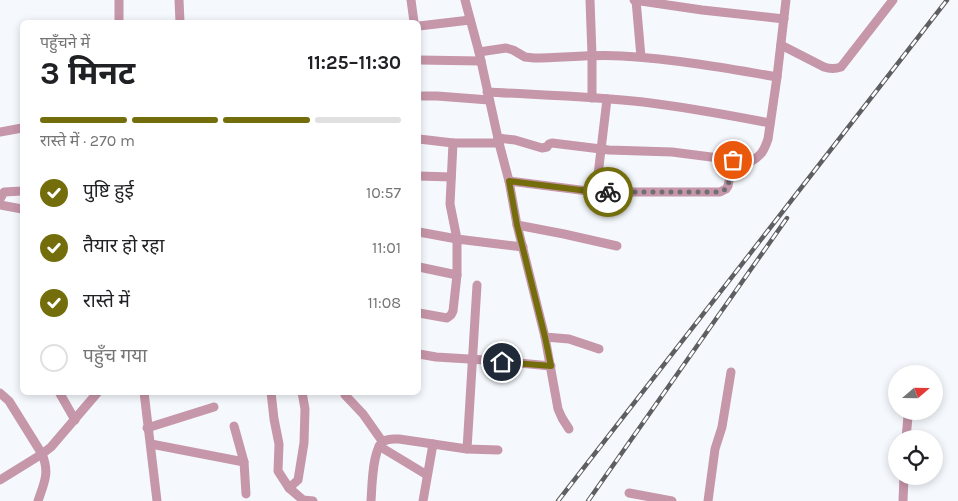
<!DOCTYPE html>
<html lang="hi">
<meta charset="utf-8">
<style>
body{margin:0;font-family:Karla,"Noto Sans Devanagari",sans-serif;background:#f2f2f2;color:#202124;height:100vh;display:flex;flex-direction:column;font-size:19px;white-space:nowrap}
*{box-sizing:border-box;margin:0}
p{font-size:16px;color:#757577}
.icon{flex:none;width:28px;height:28px;fill:none;stroke:currentColor;stroke-width:2;stroke-linecap:round;stroke-linejoin:round}
.map{position:relative;flex:1;overflow:hidden}
.sheet{position:absolute;left:20px;top:20px;width:401px;height:375px;display:flex;flex-direction:column;background:#fff;border-radius:8px;box-shadow:0 2px 8px #0003}
.sheet>*{flex:none}
.needle{width:32px;rotate:70deg}
.buttons{position:absolute;left:888px;top:365px;display:grid;gap:10px}
.buttons a{display:grid;place-items:center;width:55px;height:55px;border-radius:50%;background:#fff;box-shadow:0 2px 8px #0003;font-size:25px}
.pin{position:absolute;display:grid;place-items:center;width:42px;height:42px;color:#fff;margin:-21px;border:2px solid #fff;border-radius:50%;box-shadow:0 1px 5px #0007}
.courier{position:absolute;display:grid;place-items:center;width:50px;height:50px;margin:-25px;border:4px solid #746d0b;border-radius:50%;background:#fff;color:#222;box-shadow:0 1px 6px #0007}
.summary em{font-style:normal;font-weight:700}
.summary div{display:flex;flex-direction:column-reverse}
.summary{display:flex;align-items:center;justify-content:space-between;height:85px;padding:0 20px}
h1{font-size:32px;font-weight:700;line-height:38px}
.bar{display:grid;grid-template-columns:repeat(4,1fr);gap:8px 5px;align-content:center;height:60px;padding:0 20px}
.bar i{height:6px;border-radius:4px;background:#e0e0e0}
.bar .selected{background:#746d0b}
.bar p{grid-column:span 4}
ol{padding:0 20px;list-style:none}
li{display:flex;align-items:center;gap:15px;height:55px}
li p{margin-inline-start:auto}
li .icon{padding:5px;border-radius:50%;background:#746d0b;color:#fff;stroke-width:4}
li:last-child{color:#757577}
li i{width:28px;height:28px;border:2px solid #e0e0e0;border-radius:50%}
.map>svg:first-child{display:block}
</style>
<div class="map">
<svg width="958" height="501" viewBox="0 0 958 501">
<rect width="100%" height="100%" fill="#f5f9fd"/>
<g fill="none" stroke-linecap="round" stroke-linejoin="round">
<g stroke="#c696a9" stroke-width="9">
<polyline points="119,0 119,22"/>
<polyline points="179,0 180,22"/>
<polyline points="411,0 414,22"/>
<polyline points="465,0 479,52 499,143 509,181 517,225 545,337 569,339 599,349"/>
<polyline points="590,0 592,55 592,98"/>
<polyline points="634,0 702,10 784,19"/>
<polyline points="636,0 641,57"/>
<polyline points="419,26 470,20"/>
<path d="M781 45 824 67C830 69 835 69 841 67L893 0"/>
<path d="M479 52 506 48 513 50 525 57 534 58C563 58 592 54 622 56 674 59 726 68 777 77"/>
<polyline points="419,60 481,61"/>
<path d="M487 92C539 95 591 96 643 102 685 107 728 115 770 123"/>
<polyline points="419,96 437,96 489,100"/>
<polyline points="0,132 22,128"/>
<path d="M498 138 515 140 542 148 547 147 549 144 552 143 609 150 672 152 750 162C761 156 764 151 768 139L777 77 786 0"/>
<polyline points="419,139 453,143 499,143"/>
<polyline points="419,176 451,177"/>
<polyline points="509,181 596,192 720,192 726,189 728,186 733,160"/>
<polyline points="596,192 607,99"/>
<polyline points="0,199 4,192 22,191"/>
<polyline points="0,205 22,209"/>
<polyline points="517,225 564,234 617,246"/>
<polyline points="419,232 457,239 523,247"/>
<polyline points="419,267 457,275"/>
<polyline points="419,313 447,318 451,315 453,311 457,275 457,239 450,204 453,143"/>
<polyline points="545,337 558,409 562,418 569,429"/>
<polyline points="419,354 436,357 485,360 551,366"/>
<polyline points="59,392 75,420"/>
<polyline points="144,392 157,501"/>
<polyline points="271,392 274,419 279,444 278,471 289,488 298,480 304,443 305,409 302,392"/>
<polyline points="345,392 345,395 363,414 382,441"/>
<path d="M0 393 9 401 42 454C50 473 44 483 38 501"/>
<polyline points="234,426 244,462 246,494"/>
<polyline points="147,428 214,407"/>
<polyline points="906,439 908,416"/>
<polyline points="151,444 244,462"/>
<polyline points="379,446 427,475"/>
<polyline points="467,449 477,285"/>
<polyline points="0,480 42,454 51,447 98,392"/>
<polyline points="289,488 303,500 313,501"/>
<polyline points="629,493 672,501"/>
<path d="M371 501C372 488 372 448 384 441 389 438 394 439 399 439L467 449 498 450"/>
<polyline points="423,501 433,444"/>
<polyline points="708,501 715,449 722,427 731,372"/>
<polyline points="903,501 904,476"/>
</g>
<g stroke="#5d5f61" stroke-width="4.5">
<g id="rail">
<polyline points="558,501 947,0"/>
<polyline points="588,501 787,218"/>
</g>
</g>
<use href="#rail" stroke="#fff" stroke-width="2.5" stroke-dasharray="8" stroke-linecap="butt"/>
</g>
<g fill="none" stroke-linecap="round" stroke-linejoin="round">
<polyline stroke="#6e7073" stroke-width="5" stroke-dasharray="0 9" points="608,192 720,192 726,189 728,186 733,160"/>
<polyline stroke="#746d0b" stroke-width="6" points="502,362 551,366 545,337 517,225 509,181 596,192 608,192"/>
</g>
</svg>
<div class="buttons">
<a><svg class="needle" viewBox="-14 -14 28 28"><path d="M0-13l5 13h-10z" fill="#e53935"/><path d="M0 13l5-13h-10z" fill="#757577"/></svg></a>
<a><svg class="icon" aria-label="locate" viewBox="0 0 24 24"><circle cx="12" cy="12" r="6"/><path d="M12 2v4M12 18v4M2 12h4M18 12h4"/></svg></a>
</div>
<div class="pin" style="left:733px;top:160px;background:#ea580c"><svg class="icon" aria-label="bag" viewBox="0 0 24 24"><path d="M5 8h14l-1 12H6zM9 8a3 3 0 0 1 6 0"/></svg></div>
<div class="pin" style="left:502px;top:362px;background:#1f2937"><svg class="icon" aria-label="home" viewBox="0 0 24 24"><path d="M3 11l9-7 9 7M6 9v11h12V9"/></svg></div>
<div class="courier" style="left:608px;top:192px"><svg class="icon" aria-label="bike" viewBox="0 0 24 24"><circle cx="6" cy="16" r="4"/><circle cx="18" cy="16" r="4"/><path d="M6 16l4-8h5l3 8M10 8l3 8H6M13 5h3"/></svg></div>
<section class="sheet">
<div class="summary"><div><h1>3 मिनट</h1><p>पहुँचने में</p></div><em>11:25–11:30</em></div>
<div class="bar"><i class="selected"></i><i class="selected"></i><i class="selected"></i><i></i><p>रास्ते में · 270 m</p></div>
<ol>
<li><svg class="icon" aria-label="check" viewBox="0 0 24 24"><path d="M5 12l5 5 9-10"/></svg>पुष्टि हुई<p>10:57</p></li>
<li><svg class="icon" aria-label="check" viewBox="0 0 24 24"><path d="M5 12l5 5 9-10"/></svg>तैयार हो रहा<p>11:01</p></li>
<li><svg class="icon" aria-label="check" viewBox="0 0 24 24"><path d="M5 12l5 5 9-10"/></svg>रास्ते में<p>11:08</p></li>
<li><i></i>पहुँच गया</li>
</ol>
</section>
</div>
